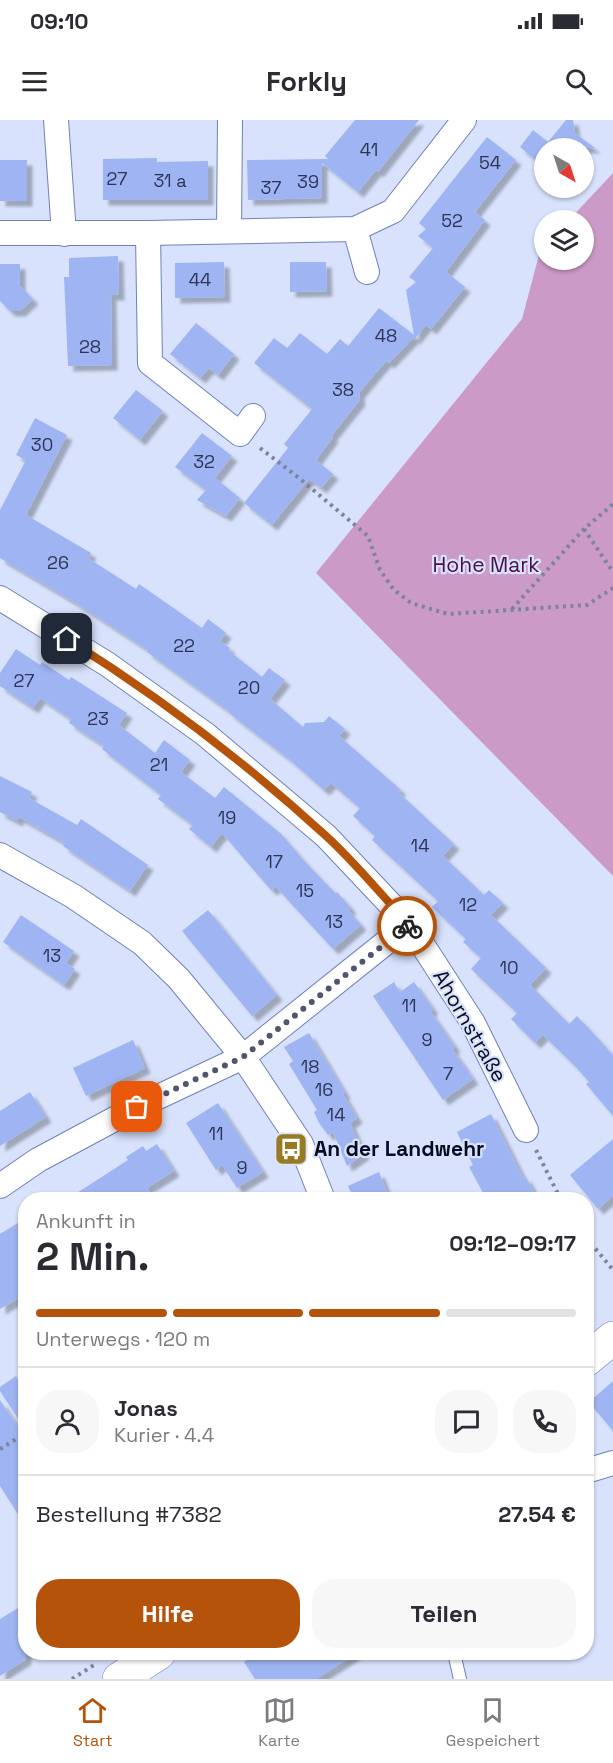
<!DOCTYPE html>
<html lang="de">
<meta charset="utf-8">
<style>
body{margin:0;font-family:"Space Grotesk",sans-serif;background:#f7f7f7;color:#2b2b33;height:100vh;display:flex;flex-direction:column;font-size:22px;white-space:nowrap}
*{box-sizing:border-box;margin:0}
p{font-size:20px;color:#7c7c81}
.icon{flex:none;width:33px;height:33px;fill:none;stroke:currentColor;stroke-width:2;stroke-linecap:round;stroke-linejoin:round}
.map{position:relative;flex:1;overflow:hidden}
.details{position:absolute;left:18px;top:1072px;width:576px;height:468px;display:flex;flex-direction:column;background:#fff;border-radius:24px;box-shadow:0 2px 4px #0004}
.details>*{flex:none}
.needle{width:39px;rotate:141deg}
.buttons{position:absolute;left:534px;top:18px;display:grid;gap:12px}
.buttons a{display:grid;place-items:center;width:60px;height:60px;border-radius:50%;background:#fff;box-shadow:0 2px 4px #0004;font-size:30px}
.pin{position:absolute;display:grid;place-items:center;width:51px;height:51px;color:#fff;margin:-26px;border-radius:12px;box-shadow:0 3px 9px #0006}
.courier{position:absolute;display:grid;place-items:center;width:60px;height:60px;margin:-30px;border:4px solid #b45309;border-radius:50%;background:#fff;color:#222;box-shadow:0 2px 8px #0007}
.summary em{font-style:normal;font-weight:700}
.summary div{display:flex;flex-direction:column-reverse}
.summary{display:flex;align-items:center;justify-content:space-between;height:102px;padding:0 18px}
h1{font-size:39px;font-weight:700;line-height:45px}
.bar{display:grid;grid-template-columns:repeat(4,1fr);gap:9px 6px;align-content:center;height:72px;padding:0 18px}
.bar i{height:8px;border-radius:4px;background:#e1e1e2}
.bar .selected{background:#b45309}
.bar p{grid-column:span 4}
.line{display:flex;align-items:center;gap:15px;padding:0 18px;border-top:2px solid #e1e1e2}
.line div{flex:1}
.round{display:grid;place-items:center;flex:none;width:63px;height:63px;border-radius:24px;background:#f7f7f7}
.cta{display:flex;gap:12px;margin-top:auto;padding:12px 18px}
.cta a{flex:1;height:69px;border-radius:24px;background:#b45309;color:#fff;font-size:24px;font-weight:700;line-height:69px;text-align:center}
.cta a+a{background:#f7f7f7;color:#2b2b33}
.status{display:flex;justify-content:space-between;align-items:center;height:42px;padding:0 30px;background:#fff;direction:ltr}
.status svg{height:16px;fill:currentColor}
header{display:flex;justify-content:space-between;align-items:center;height:78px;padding:0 18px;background:#fff;font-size:27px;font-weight:700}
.menu{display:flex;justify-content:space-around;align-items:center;height:84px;border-top:2px solid #e1e1e2;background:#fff;font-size:16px;color:#7c7c81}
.menu a{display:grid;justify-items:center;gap:3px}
.menu .selected{color:#b45309}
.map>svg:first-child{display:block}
</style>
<div class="status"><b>09:10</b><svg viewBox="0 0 49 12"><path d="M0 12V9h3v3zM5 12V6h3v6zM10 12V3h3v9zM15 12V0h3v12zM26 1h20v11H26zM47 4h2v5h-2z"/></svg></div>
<header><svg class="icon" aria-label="menu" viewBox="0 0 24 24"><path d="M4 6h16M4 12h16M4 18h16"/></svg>Forkly<svg class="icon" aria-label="search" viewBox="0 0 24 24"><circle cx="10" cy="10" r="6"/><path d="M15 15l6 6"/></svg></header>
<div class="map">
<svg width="613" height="1559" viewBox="0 0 613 1559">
<defs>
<filter id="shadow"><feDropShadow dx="5.5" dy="5.5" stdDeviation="1.5" flood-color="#0004"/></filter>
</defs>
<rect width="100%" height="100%" fill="#d8e2fc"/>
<polygon fill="#cc9ac7" points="613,53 613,756 316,453 522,199 540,131 544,126 544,140 584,140 584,100 569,100"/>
<g fill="#9fb4f2" filter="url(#shadow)">
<polygon points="355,0 419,0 378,52 376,50 358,72 322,43 322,78 248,80 247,40 328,39 325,36"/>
<polygon points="566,0 573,0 575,13 595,28 544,28 544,34 538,42 520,27 533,10 548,22"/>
<polygon points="487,17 516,40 475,92 485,100 446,152 465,167 431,209 426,205 414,220 414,217 389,243 386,241 359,273 360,280 331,316 333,317 316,340 333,354 321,368 309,359 272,405 244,383 288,328 284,324 312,289 254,243 274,218 287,228 300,213 327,234 340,219 348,226 379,188 414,215 406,170 416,162 409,157 433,128 418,116 426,109 419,103"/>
<polygon points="157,38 157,42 208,41 208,80 103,80 103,39"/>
<rect x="0" y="40" width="27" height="41"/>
<polygon points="118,136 119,175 111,175 112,245 68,246 64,157 69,157 69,138"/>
<polygon points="224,142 225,177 175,178 175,143"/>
<polygon points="290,142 326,142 327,171 290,172"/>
<polygon points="0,144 20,144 20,166 33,179 20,191 10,191 0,181"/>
<polygon points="196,203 234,234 218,255 209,248 200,258 170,234"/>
<polygon points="136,270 163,291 140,320 113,298"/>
<polygon points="35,298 67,315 26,395 91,433 88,438 136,469 139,464 202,508 208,499 226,513 220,521 230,528 228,530 262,557 269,548 285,560 270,579 303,607 305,603 324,602 329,596 345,609 339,616 401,670 398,672 454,724 443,736 484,775 489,770 503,783 491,795 546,848 530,865 569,904 577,896 613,935 613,996 586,964 589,962 575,946 543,915 535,923 511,899 517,893 471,849 481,838 463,822 466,819 432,787 438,781 372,720 375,716 353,696 360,688 331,663 324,670 290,640 229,593 230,592 147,532 148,530 76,483 0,438 0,390 26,340 16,335"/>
<polygon points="202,313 232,336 215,358 240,378 226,396 197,380 206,370 175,347"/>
<polygon points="16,529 40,545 42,542 69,560 71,557 127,593 119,605 155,633 164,620 190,640 181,652 215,678 224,667 280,713 305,742 336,774 337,772 351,788 348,790 361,805 333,829 276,767 271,770 222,713 211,727 189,709 193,705 158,679 161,675 102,629 104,626 69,603 71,599 40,578 33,588 0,566 0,553"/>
<polygon points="0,656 32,672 29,678 77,705 81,699 148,745 130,771 63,726 65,723 19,697 17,701 0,692"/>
<polygon points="208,790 277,875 252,896 182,811"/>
<polygon points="21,795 74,831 66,843 75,849 64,865 3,822"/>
<polygon points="394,862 400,872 414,862 433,889 430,891 455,927 452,929 473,959 443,980 373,876"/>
<polygon points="309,913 345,973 343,974 357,998 350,1003 364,1034 347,1046 333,1012 328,1015 319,1003 314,992 317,990 289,944 293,941 284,927"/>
<polygon points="133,920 145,948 86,976 73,948"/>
<polygon points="30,972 46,997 0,1026 0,991"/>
<polygon points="218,983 263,1052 237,1068 222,1045 216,1050 186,1003"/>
<polygon points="491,994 523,1058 526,1057 538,1080 487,1080 469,1047 473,1045 457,1012"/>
<polygon points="613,1019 613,1076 598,1089 570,1055"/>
<polygon points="157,1024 174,1051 147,1068 155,1080 66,1080 128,1040 126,1037 143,1026 146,1031"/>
<polygon points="379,1052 390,1080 354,1080 348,1066"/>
<polygon points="26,1098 26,1174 0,1189 0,1114"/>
<polygon points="26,1253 26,1311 0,1271 0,1267 16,1256 18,1260"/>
<polygon points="613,1261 613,1311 589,1282"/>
<polygon points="0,1280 26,1319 26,1407 0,1366"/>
<polygon points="26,1483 26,1539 0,1556 0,1499"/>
<polygon points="258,1533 357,1533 316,1559 255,1559 244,1542"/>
</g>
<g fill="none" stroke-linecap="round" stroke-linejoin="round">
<g stroke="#6e81bc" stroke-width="14">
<polyline id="lane" points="454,1533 460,1559"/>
</g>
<g stroke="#6e81bc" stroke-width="26">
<g id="street">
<polyline points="56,0 64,114"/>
<polyline points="355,109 367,152"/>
<polyline points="229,111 230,0"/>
<polyline points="0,113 148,113 355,109 393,91 464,0"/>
<polyline points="148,113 150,243 240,314 253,296"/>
<polyline points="0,478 107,544 205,614 326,716 409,804 473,903 526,1010"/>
<polyline points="0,735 73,776 142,823 179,859 243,937 301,1024 323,1080"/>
<polyline points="0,1066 38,1040 137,987 243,937 409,804"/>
<polyline points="586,1351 613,1343"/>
</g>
</g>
<g stroke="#6e81bc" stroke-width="34">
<g id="secondary">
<polyline points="586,1240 613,1218"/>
<polyline points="119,1559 159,1533"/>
</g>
</g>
<g stroke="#7c849d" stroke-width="4" stroke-dasharray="3 4.5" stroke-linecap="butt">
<polyline points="260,328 299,358 368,416 380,450 394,470 411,483 448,494 587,485 613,468"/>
<polyline points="584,409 613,452"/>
<polyline points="512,489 584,409 613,384"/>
<polyline points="536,1030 561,1080"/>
<polyline points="586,1117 613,1150"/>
<polyline points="0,1329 26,1313"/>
<polyline points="72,1559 94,1545"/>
</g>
<use href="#lane" stroke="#fff" stroke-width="12"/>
<use href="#street" stroke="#fff" stroke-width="24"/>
<use href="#secondary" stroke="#fff" stroke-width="33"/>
</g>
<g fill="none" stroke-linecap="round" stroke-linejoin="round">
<polyline stroke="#50566e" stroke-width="6" stroke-dasharray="0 10.8" points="137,987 243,937 407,806"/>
<path stroke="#b45309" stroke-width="8" d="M67 519C158 576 245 642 325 715 355 742 381 775 409 804L407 806"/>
</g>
<defs>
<g id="bus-square" transform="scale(1.725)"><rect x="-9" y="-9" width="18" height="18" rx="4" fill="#977a22" stroke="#d8e2fc"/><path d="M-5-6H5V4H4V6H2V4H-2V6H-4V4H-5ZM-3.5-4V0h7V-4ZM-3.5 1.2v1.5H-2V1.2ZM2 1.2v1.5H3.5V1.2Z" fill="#fff"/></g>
</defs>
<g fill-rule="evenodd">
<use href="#bus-square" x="291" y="1029"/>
</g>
<g text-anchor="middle" stroke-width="4.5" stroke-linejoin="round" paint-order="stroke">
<g font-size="18" fill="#2c3555">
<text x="369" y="36">41</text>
<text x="490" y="49">54</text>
<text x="117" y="65">27</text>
<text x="170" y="67">31 a</text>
<text x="308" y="68">39</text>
<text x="271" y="74">37</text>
<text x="452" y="107">52</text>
<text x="200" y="166">44</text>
<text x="386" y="222">48</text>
<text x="90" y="233">28</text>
<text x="343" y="276">38</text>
<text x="42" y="331">30</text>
<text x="204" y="348">32</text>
<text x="58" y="449">26</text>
<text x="184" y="532">22</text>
<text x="24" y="567">27</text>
<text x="249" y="574">20</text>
<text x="98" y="605">23</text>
<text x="159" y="651">21</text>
<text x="227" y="704">19</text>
<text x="420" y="732">14</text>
<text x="274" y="748">17</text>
<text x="305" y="777">15</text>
<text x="468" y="791">12</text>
<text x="334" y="808">13</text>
<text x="52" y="842">13</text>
<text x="509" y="854">10</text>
<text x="409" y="892">11</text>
<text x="427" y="926">9</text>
<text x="310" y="953">18</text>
<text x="448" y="960">7</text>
<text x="324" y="976">16</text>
<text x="336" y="1001">14</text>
<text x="216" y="1020">11</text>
<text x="242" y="1054">9</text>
</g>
<g font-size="21" fill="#4a0e48" stroke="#d8e2fc">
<text x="486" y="452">Hohe Mark</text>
</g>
<g font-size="21" fill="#060b21" stroke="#d8e2fc">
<text transform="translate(470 906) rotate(60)" y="7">Ahornstraße</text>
</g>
<g font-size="21" font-weight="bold" fill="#060b21" stroke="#d8e2fc" text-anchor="start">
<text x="314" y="1036">An der Landwehr</text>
</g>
</g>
</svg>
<div class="buttons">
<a><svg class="needle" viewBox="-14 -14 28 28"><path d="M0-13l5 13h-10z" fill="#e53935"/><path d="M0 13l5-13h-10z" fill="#7c7c81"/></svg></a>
<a><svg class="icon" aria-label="layers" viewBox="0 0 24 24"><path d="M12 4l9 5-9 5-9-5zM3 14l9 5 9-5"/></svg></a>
</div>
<div class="pin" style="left:137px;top:987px;background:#ea580c"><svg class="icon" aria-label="bag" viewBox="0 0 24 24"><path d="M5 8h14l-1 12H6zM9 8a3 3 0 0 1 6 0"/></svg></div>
<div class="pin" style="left:67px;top:519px;background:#1f2937"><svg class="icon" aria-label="home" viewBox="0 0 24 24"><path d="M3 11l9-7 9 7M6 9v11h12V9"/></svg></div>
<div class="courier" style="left:407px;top:806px"><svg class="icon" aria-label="bike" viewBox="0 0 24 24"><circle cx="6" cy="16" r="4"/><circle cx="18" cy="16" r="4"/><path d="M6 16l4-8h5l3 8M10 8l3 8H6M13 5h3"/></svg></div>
<section class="details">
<div class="summary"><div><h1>2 Min.</h1><p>Ankunft in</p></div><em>09:12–09:17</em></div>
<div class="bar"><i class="selected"></i><i class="selected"></i><i class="selected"></i><i></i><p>Unterwegs · 120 m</p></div>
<div class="line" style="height:108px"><a class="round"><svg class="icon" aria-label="person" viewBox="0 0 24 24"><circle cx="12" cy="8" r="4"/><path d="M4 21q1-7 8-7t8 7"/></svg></a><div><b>Jonas</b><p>Kurier · 4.4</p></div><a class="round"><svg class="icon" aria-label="chat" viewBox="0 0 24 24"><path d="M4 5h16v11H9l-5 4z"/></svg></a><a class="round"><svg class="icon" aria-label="phone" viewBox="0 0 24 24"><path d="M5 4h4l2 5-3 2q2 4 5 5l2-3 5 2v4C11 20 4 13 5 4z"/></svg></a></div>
<div class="line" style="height:78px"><div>Bestellung #7382</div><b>27.54 €</b></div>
<div class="cta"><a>Hilfe</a><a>Teilen</a></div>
</section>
</div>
<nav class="menu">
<a class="selected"><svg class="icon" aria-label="home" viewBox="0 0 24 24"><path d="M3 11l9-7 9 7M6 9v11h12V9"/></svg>Start</a>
<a><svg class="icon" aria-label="map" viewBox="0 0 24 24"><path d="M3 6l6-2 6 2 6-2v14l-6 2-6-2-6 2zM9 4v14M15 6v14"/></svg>Karte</a>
<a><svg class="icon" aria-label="saved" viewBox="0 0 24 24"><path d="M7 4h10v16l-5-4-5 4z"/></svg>Gespeichert</a>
</nav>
